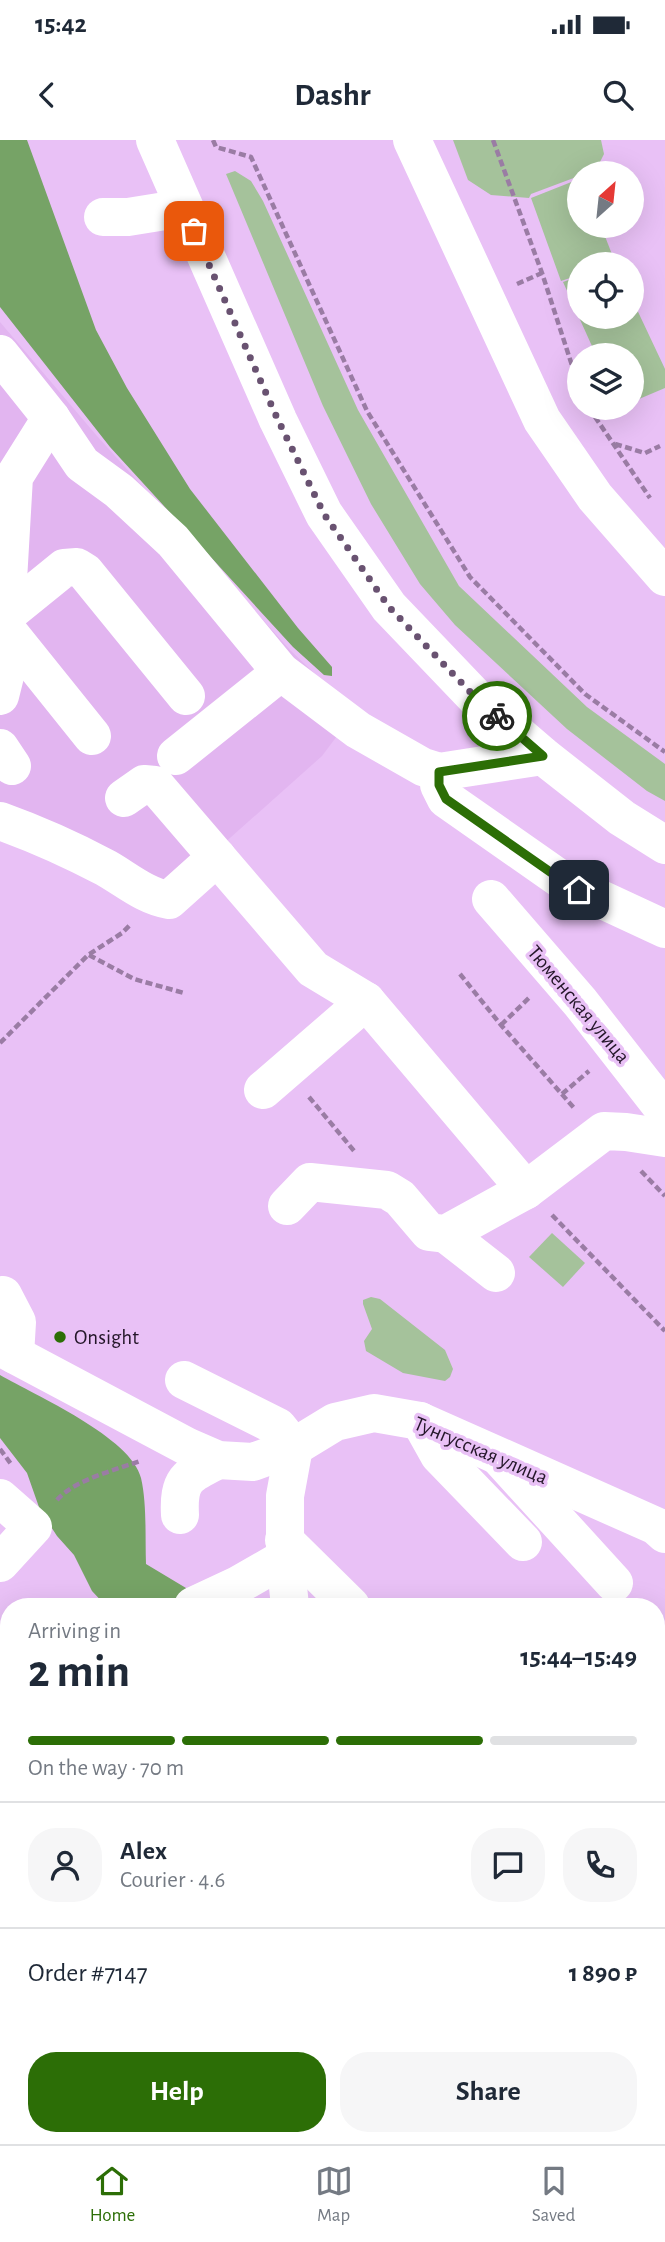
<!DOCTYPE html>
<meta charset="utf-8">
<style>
body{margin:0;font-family:"Alegreya Sans",sans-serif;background:#f6f6f7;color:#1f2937;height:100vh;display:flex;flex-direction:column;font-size:26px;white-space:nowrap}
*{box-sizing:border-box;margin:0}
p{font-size:23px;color:#747a83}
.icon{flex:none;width:38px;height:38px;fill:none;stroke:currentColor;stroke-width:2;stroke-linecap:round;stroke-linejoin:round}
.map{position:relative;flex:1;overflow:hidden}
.drawer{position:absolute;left:0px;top:1458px;width:665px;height:548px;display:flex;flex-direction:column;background:#fff;border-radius:28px 28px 0 0;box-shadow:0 7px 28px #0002}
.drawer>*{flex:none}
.needle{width:46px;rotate:27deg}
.buttons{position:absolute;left:567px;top:21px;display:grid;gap:14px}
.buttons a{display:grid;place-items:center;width:77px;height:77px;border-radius:50%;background:#fff;box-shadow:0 7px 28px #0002;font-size:35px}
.pin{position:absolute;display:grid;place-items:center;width:60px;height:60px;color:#fff;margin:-30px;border-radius:14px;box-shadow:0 4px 10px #0006}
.courier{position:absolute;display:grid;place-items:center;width:70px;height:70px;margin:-35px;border:5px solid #2c6e06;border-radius:50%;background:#fff;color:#222;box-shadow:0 2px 9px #0007}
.overview em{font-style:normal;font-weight:700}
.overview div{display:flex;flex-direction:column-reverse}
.overview{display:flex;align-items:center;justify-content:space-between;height:119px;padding:0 28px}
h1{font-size:46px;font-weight:700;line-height:52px}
.bar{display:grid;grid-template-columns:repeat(4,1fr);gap:10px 7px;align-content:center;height:84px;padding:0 28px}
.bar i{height:9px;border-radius:5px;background:#e0e1e3}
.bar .on{background:#2c6e06}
.bar p{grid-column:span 4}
.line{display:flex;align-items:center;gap:18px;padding:0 28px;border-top:2px solid #e0e1e3}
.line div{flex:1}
.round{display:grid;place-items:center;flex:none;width:74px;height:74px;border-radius:28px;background:#f6f6f7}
.button{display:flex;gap:14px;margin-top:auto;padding:14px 28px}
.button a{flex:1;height:80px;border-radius:28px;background:#2c6e06;color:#fff;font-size:28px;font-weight:700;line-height:80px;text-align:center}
.button a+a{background:#f6f6f7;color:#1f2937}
.status{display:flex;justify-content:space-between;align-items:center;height:49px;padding:0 35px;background:#fff;direction:ltr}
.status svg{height:19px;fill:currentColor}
header{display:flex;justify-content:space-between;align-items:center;height:91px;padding:0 28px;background:#fff;font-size:32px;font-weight:700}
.tabs{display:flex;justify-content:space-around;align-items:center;height:98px;border-top:2px solid #e0e1e3;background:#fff;font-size:19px;color:#747a83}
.tabs a{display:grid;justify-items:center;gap:4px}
.tabs .on{color:#2c6e06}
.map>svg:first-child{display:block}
</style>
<div class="status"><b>15:42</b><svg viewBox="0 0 49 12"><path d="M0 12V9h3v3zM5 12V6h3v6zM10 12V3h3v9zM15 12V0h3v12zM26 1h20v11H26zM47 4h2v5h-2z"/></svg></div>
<header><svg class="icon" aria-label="back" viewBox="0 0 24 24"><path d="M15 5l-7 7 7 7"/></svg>Dashr<svg class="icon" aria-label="search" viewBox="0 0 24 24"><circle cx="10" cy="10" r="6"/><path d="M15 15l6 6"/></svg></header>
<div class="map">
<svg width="665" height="2004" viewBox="0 0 665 2004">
<rect width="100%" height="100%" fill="#e9c1f6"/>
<g fill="#e2b5f0">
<polygon points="0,182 97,296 290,510 355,572 322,616 165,756 0,674"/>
<polygon points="656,1726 665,1730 665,2001 663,2004 421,2004 414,1997 656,1997"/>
</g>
<g fill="#a5c29b">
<polygon points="453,0 601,0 604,14 596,30 579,33 579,36 531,54 529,58 491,55 468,40"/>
<polygon points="235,31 251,41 263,61 358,270 459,446 587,567 665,624 665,661 647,651 567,589 455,485 420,444 371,364 323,266 226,34"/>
<polygon points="579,39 579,86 601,86 615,122 608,124 579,124 579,135 561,141 531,58"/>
<polygon points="579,136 579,177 632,177 632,159 665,229 665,248 632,262 632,215 596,215 563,142"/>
<polygon points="552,1093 585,1123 563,1147 529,1117"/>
<polygon points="371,1157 380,1159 445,1210 453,1229 450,1237 445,1241 403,1233 366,1211 364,1201 372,1189 363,1164 363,1160"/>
</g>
<g fill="#76a366">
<polygon points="0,0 27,0 96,190 127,248 190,349 298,488 332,527 332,536 324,535 293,507 110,307 0,167"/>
<path d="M0 1235C35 1255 132 1298 141 1338 147 1364 145 1396 146 1424L186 1448 188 1466H106L92 1451 74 1415 57 1396 40 1370 27 1333 0 1298Z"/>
<polygon points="239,1997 301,1997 305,2004 245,2004"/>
</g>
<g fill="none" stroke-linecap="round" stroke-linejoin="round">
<g stroke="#9a7ca4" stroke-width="4.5" stroke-dasharray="7 3.5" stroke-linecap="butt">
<polyline points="213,0 216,7 251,17 367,271 470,437 585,554 665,612"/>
<polyline points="493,0 542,133 579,247"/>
<polyline points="517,144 542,133"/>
<polyline points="589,268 650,358"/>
<polyline points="615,304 645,313 660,306"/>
<polyline points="89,815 134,839 184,853"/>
<polyline points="460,834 501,885 574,968"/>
<polyline points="501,885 531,856"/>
<polyline points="0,903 88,815 122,793 131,784"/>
<polyline points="562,954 589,931"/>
<polyline points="309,957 355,1012"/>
<polyline points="641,1031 665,1056"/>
<polyline points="552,1075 665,1191"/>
<polyline points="0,1309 11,1324"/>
<path d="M57 1360C74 1340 115 1330 140 1321"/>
</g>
<g stroke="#fff" stroke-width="38">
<polyline points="412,0 542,280 595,357 665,437"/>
<polyline points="103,77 128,77 184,68"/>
<polyline points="0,214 51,278 82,324 119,351 173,401 281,532 358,590 423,627 439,632 543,616"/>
<polyline points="6,475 64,428 77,427 85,432 186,556"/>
<polyline points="3,496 6,489 92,596"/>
<polyline points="0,556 8,524 6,475 14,337 51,278"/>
<polyline points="0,608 12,626"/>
<polyline points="176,616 281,532"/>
<polyline points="439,632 439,645 446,659 566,743 665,789"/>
<polyline points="124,658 144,644 155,645 313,829 366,861 526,1050 604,991 626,992 665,998"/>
<path d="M0 681C39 695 70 709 106 728 127 740 145 756 169 760L217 717"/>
<polyline points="491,759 580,862 665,971"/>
<polyline points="263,950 366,861"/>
<polyline points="287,1066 310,1042 387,1050 400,1058 429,1092 446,1094 526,1050"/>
<polyline points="446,1094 496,1133"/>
<polyline points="3,1155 17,1182 15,1215"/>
<polyline points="184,1240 278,1287 294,1307 285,1356 285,1418 290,1466"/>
<polyline points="420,1281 439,1315 523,1402"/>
<polyline points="500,1318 614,1443"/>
<polyline points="0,1358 33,1387 0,1423"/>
<path d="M180 1375C178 1338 188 1335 218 1320"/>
<polyline points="284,1400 351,1466"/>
<polyline points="193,1466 238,1445 285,1418"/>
<polyline points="0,1546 9,1550"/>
<polyline points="656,1626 665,1632"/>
<polyline points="0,1981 9,1991"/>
<polyline points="327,1997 330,2004"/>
</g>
<g stroke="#fff" stroke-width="38">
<polyline points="155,0 278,280 324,374 389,467 477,559 543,616 622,678 665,705"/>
<polyline points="0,1207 188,1307 218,1320 253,1322 294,1307 335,1282 374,1273 420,1281 656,1386 665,1394"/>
</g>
</g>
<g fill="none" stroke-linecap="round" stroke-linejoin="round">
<polyline stroke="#695271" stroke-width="7" stroke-dasharray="0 12.6" points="194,91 278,280 324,374 389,467 477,559 497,576"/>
<polyline stroke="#2c6e06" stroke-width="9" points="497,576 543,616 439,632 439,645 446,659 566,743 579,750"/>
</g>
<circle fill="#2c6e06" stroke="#e9c1f6" stroke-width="2.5" cx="60" cy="1197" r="7"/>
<g text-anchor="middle" stroke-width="7" stroke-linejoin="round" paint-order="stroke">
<g font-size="21" fill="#241629" stroke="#e9c1f6">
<text transform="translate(579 864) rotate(50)" y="7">Тюменская улица</text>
<text transform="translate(481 1310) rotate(23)" y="7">Тунгусская улица</text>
</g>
<g font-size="21" fill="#241629" stroke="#e9c1f6" text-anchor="start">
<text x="74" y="1204">Onsight</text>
</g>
</g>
</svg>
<div class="buttons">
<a><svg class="needle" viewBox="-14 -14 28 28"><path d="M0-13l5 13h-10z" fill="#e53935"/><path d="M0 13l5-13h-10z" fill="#747a83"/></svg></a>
<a><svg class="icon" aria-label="locate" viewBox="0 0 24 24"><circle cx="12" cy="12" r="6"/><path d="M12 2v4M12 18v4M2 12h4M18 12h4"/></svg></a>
<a><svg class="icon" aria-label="layers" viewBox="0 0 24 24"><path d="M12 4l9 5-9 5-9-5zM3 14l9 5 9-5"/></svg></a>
</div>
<div class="pin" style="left:194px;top:91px;background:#ea580c"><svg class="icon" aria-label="bag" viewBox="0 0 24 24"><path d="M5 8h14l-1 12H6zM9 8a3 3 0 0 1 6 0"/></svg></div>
<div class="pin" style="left:579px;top:750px;background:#1f2937"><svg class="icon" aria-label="home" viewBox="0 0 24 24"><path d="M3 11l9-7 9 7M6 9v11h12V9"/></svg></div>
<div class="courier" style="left:497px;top:576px"><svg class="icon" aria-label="bike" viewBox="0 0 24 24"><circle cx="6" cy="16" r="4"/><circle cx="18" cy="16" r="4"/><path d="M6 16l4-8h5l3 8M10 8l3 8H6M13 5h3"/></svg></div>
<section class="drawer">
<div class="overview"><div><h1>2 min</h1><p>Arriving in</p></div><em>15:44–15:49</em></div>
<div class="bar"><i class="on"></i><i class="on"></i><i class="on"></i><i></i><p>On the way · 70 m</p></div>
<div class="line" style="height:126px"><a class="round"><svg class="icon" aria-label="person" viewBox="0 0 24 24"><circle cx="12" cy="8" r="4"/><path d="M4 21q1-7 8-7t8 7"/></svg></a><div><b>Alex</b><p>Courier · 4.6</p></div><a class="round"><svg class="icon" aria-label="chat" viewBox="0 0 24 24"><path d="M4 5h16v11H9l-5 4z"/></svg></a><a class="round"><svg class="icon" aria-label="phone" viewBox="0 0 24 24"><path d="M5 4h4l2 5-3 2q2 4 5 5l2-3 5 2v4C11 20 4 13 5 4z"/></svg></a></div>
<div class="line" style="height:91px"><div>Order #7147</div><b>1 890 ₽</b></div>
<div class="button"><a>Help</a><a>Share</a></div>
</section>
</div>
<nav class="tabs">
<a class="on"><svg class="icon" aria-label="home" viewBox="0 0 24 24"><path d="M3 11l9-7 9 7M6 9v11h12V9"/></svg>Home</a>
<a><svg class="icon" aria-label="map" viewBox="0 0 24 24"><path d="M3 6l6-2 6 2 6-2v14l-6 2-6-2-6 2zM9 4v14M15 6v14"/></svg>Map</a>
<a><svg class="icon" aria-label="saved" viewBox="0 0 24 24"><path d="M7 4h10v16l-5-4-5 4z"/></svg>Saved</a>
</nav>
